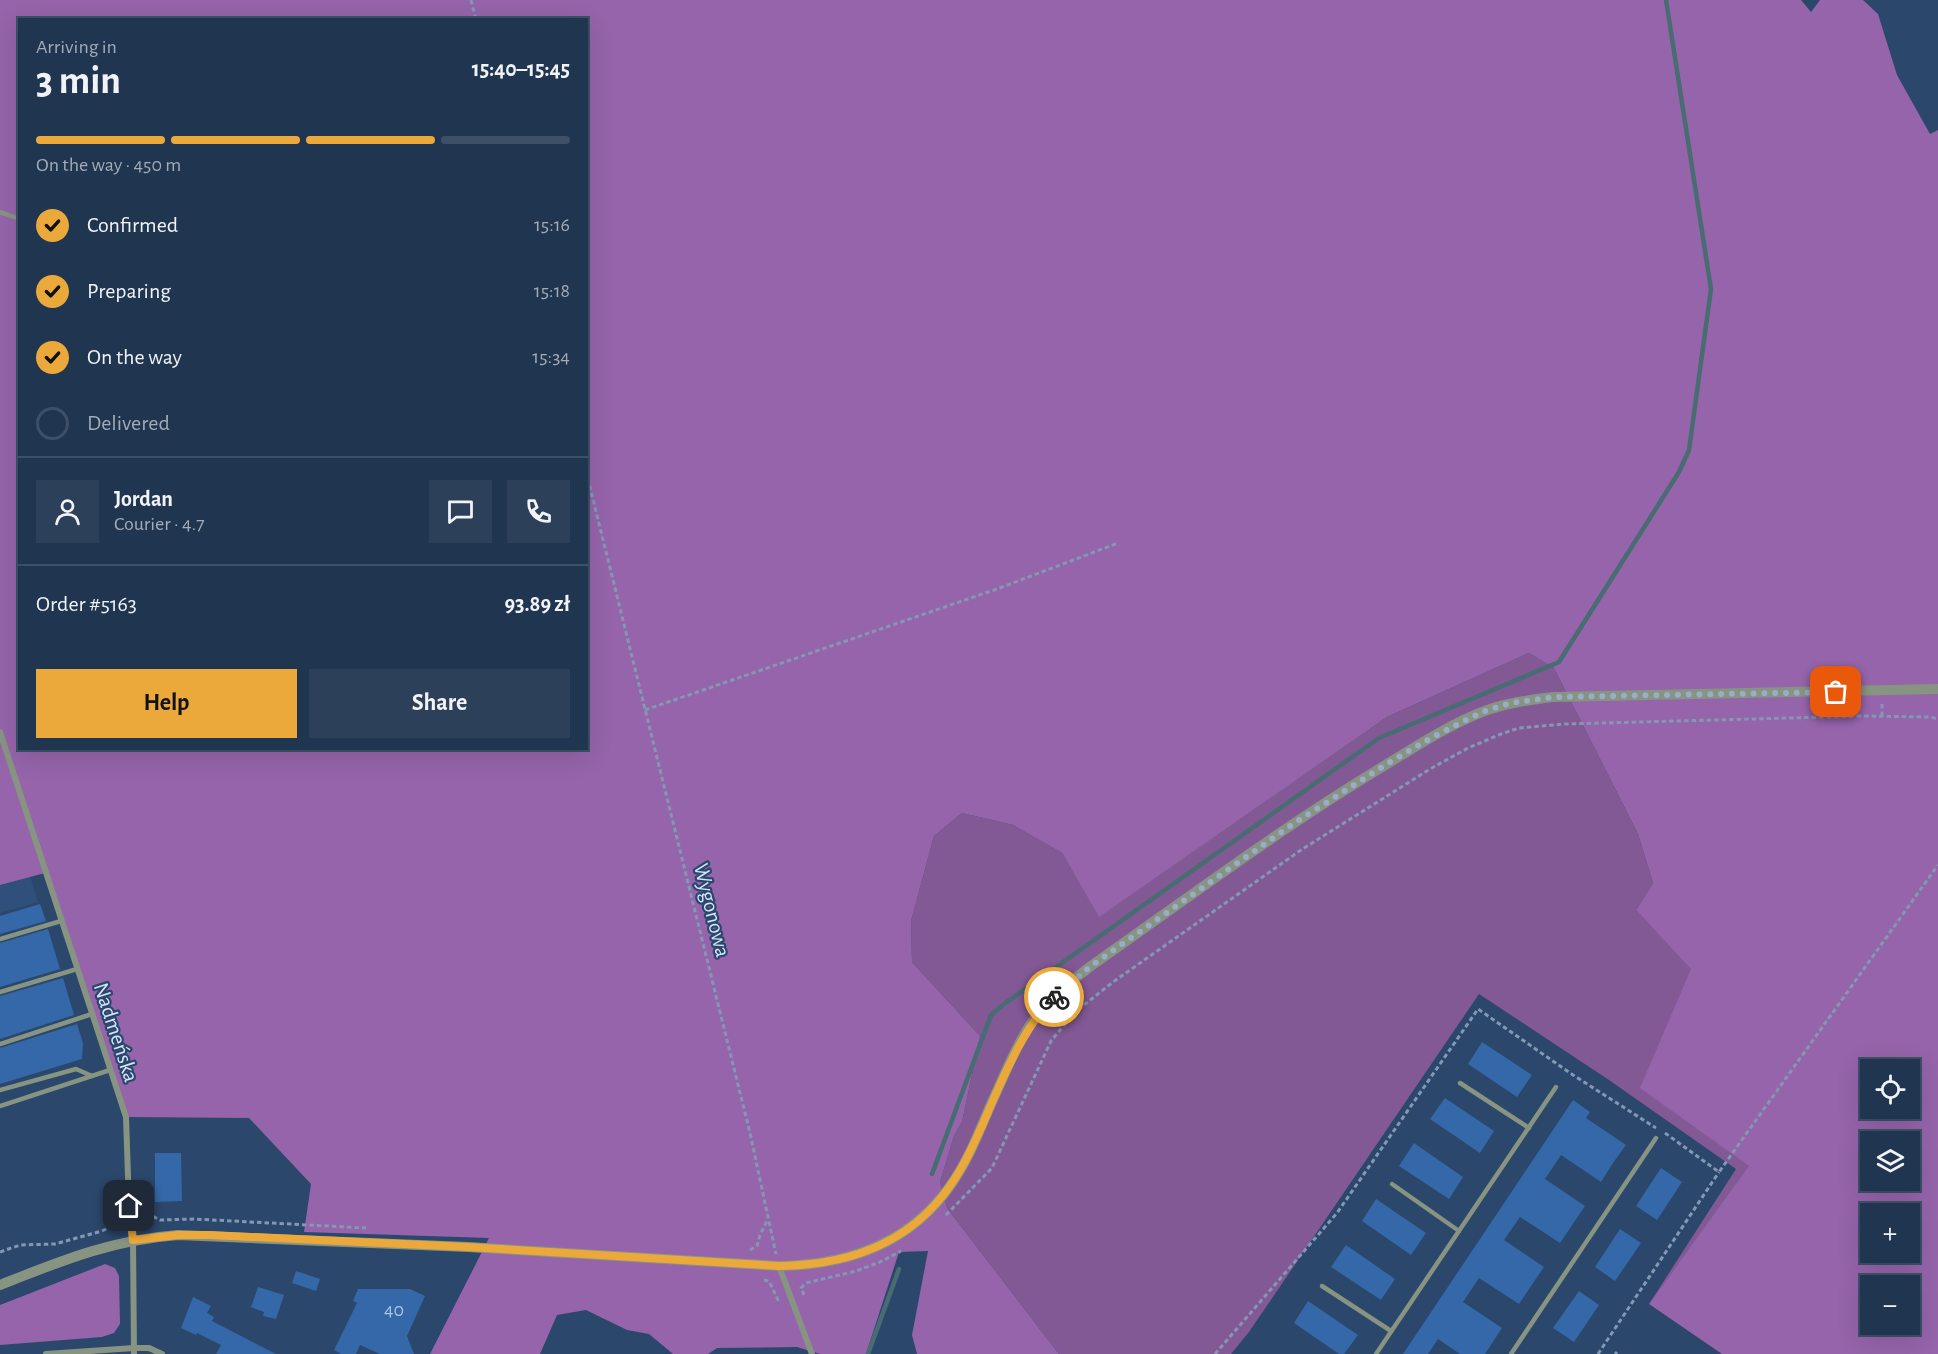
<!DOCTYPE html>
<meta charset="utf-8">
<style>
body{margin:0;font-family:"Alegreya Sans",sans-serif;background:#2d405a;color:#f1f3f6;height:100vh;display:flex;flex-direction:column;font-size:22px;white-space:nowrap}
*{box-sizing:border-box;margin:0}
p{font-size:20px;color:#a2abb7}
.icon{flex:none;width:33px;height:33px;fill:none;stroke:currentColor;stroke-width:2;stroke-linecap:round;stroke-linejoin:round}
.map{position:relative;flex:1;overflow:hidden}
.sheet{position:absolute;left:18px;top:18px;width:570px;height:732px;display:flex;flex-direction:column;background:#203550;border-radius:0px;box-shadow:0 6px 24px #0002,0 0 0 2px #3d5067}
.sheet>*{flex:none}
.tools{position:absolute;left:1860px;top:1059px;display:grid;gap:12px}
.tools a{display:grid;place-items:center;width:60px;height:60px;border-radius:0px;background:#203550;box-shadow:0 6px 24px #0002,0 0 0 2px #3d5067;font-size:30px}
.pin{position:absolute;display:grid;place-items:center;width:51px;height:51px;color:#fff;margin:-26px;border-radius:12px;box-shadow:0 3px 9px #0006}
.courier{position:absolute;display:grid;place-items:center;width:60px;height:60px;margin:-30px;border:4px solid #eca93b;border-radius:50%;background:#fff;color:#222;box-shadow:0 2px 8px #0007}
.headline em{font-style:normal;font-weight:600}
.headline div{display:flex;flex-direction:column-reverse}
.headline{display:flex;align-items:center;justify-content:space-between;height:102px;padding:0 18px}
h1{font-size:39px;font-weight:600;line-height:45px}
.bar{display:grid;grid-template-columns:repeat(4,1fr);gap:9px 6px;align-content:center;height:72px;padding:0 18px}
.bar i{height:8px;border-radius:4px;background:#3d5067}
.bar .selected{background:#eca93b}
.bar p{grid-column:span 4}
.line{display:flex;align-items:center;gap:15px;padding:0 18px;border-top:2px solid #3d5067}
.line div{flex:1}
.round{display:grid;place-items:center;flex:none;width:63px;height:63px;border-radius:0px;background:#2d405a}
ol{padding:0 18px;list-style:none}
li{display:flex;align-items:center;gap:18px;height:66px}
li p{margin-inline-start:auto}
li .icon{padding:6px;border-radius:50%;background:#eca93b;color:#111;stroke-width:4}
li:last-child{color:#a2abb7}
li i{width:33px;height:33px;border:3px solid #3d5067;border-radius:50%}
.cta{display:flex;gap:12px;margin-top:auto;padding:12px 18px}
.cta a{flex:1;height:69px;border-radius:0px;background:#eca93b;color:#111;font-size:24px;font-weight:600;line-height:69px;text-align:center}
.cta a+a{background:#2d405a;color:#f1f3f6}
.map>svg:first-child{display:block}
</style>
<div class="map">
<svg width="1938" height="1354" viewBox="0 0 1938 1354">
<rect width="100%" height="100%" fill="#2b476b"/>
<polygon fill="#2f507a" points="0,778 38,902 0,913"/>
<polygon fill="#835995" points="1529,653 1554,668 1638,834 1653,883 1636,910 1692,969 1641,1088 1750,1166 1649,1304 1736,1169 1609,1080 1479,994 1249,1332 1231,1354 1059,1354 947,1208 940,1182 954,1136 962,1122 980,1036 912,962 911,921 934,836 962,813 1013,825 1062,853 1099,916 1387,717"/>
<g fill="#9564aa" fill-rule="evenodd">
<path d="M0 0H1801L1811 12 1820 0H1863L1878 14 1897 75 1930 134 1938 130V1354H1722L1649 1304 1749 1166 1640 1088 1691 969 1636 910 1653 883 1638 834 1554 668 1529 653 1387 717 1099 917 1062 853 1013 825 962 813 934 836 911 921 912 962 980 1036 962 1122 954 1136 940 1182 947 1208 1059 1354H917L912 1335 928 1251 899 1252 866 1354H820L797 1347 717 1348 708 1354H673L649 1334 627 1330 586 1310 557 1315 540 1354H430L489 1238 304 1232 311 1184 249 1118 126 1117 45 873 0 885ZM20 20H586V748H20ZM1870 1070H1910V1108H1870ZM1870 1142H1910V1180H1870ZM1870 1214H1910V1252H1870ZM1870 1286H1910V1324H1870Z"/>
<polygon points="105,1264 115,1268 119,1276 120,1324 114,1333 102,1337 0,1345 0,1305"/>
</g>
<g fill="none" stroke-linecap="round" stroke-linejoin="round">
<g stroke="#476c72" stroke-width="4.5">
<polyline points="932,1174 991,1015 1004,1004 1379,738 1559,662 1679,472 1689,450 1711,289 1666,0"/>
<polyline points="868,1354 899,1269"/>
</g>
</g>
<g fill="#3468a8">
<polygon points="40,904 46,921 0,934 0,916"/>
<polygon points="48,929 60,969 0,987 0,943"/>
<polygon points="63,978 74,1015 0,1039 0,996"/>
<polygon points="77,1024 83,1043 82,1059 0,1084 0,1048"/>
<polygon points="1482,1042 1532,1075 1517,1097 1468,1064"/>
<polygon points="1445,1098 1494,1131 1480,1153 1430,1119"/>
<polygon points="1573,1100 1590,1112 1586,1118 1626,1145 1613,1163 1601,1182 1561,1155 1545,1179 1585,1206 1560,1243 1520,1217 1504,1240 1544,1267 1519,1304 1479,1278 1463,1302 1502,1328 1485,1354 1460,1354 1438,1339 1428,1354 1403,1354"/>
<polygon points="1414,1143 1463,1177 1449,1199 1399,1166"/>
<polygon points="155,1153 181,1153 182,1201 155,1202"/>
<polygon points="1661,1168 1682,1182 1657,1220 1636,1206"/>
<polygon points="1376,1199 1426,1233 1411,1255 1362,1221"/>
<polygon points="1620,1229 1641,1243 1615,1281 1595,1267"/>
<polygon points="1346,1245 1395,1279 1381,1300 1331,1267"/>
<polygon points="296,1271 320,1279 316,1291 292,1283"/>
<polygon points="258,1287 284,1295 276,1319 263,1316 264,1312 251,1307"/>
<polygon points="358,1289 410,1289 425,1296 407,1336 414,1354 380,1354 360,1345 356,1354 341,1354 334,1350 357,1303 353,1301"/>
<polygon points="1579,1291 1599,1305 1574,1342 1553,1328"/>
<polygon points="193,1297 211,1306 207,1313 214,1317 212,1321 276,1354 216,1354 221,1345 197,1333 196,1335 181,1328"/>
<polygon points="1308,1301 1358,1335 1344,1354 1339,1354 1294,1323"/>
</g>
<g fill="none" stroke-linecap="round" stroke-linejoin="round">
<g stroke="#8298b5" stroke-width="3" stroke-dasharray="4.5 3" stroke-linecap="butt">
<polyline points="471,0 476,20"/>
<polyline points="586,471 750,1133 776,1254"/>
<polyline points="645,710 997,589 1118,543"/>
<polyline points="1882,716 1882,701"/>
<polyline points="1665,1133 1719,1172 1938,865"/>
<polyline points="145,1205 148,1214 160,1220 194,1219 366,1228"/>
<polyline points="946,1215 992,1168 1051,1041 1074,1013 1113,982 1301,850 1430,769 1468,748 1501,734 1519,728 1564,724 1864,716 1930,717 1938,719"/>
<polyline points="750,1250 757,1246 760,1235 767,1221"/>
<path d="M0 1252 20 1245 55 1244 102 1231C114 1226 116 1219 114 1207"/>
<polyline points="764,1280 769,1281 779,1302"/>
<polyline points="804,1295 801,1288 806,1283 856,1271 880,1262 901,1251"/>
<polyline points="1215,1354 1337,1213 1478,1009 1573,1075 1656,1128"/>
<polyline points="1598,1354 1719,1172"/>
<polyline points="1615,1354 1617,1352"/>
</g>
<g stroke="#879481" stroke-width="4.5">
<polyline points="0,212 20,219"/>
<polyline points="0,939 61,921"/>
<polyline points="0,992 77,969"/>
<polyline points="0,1044 92,1014"/>
<polyline points="1460,1083 1529,1128"/>
<polyline points="0,1090 76,1069 92,1076"/>
<polyline points="0,1106 110,1070"/>
<polyline points="1392,1184 1459,1231"/>
<polyline points="1322,1286 1391,1331"/>
<polyline points="1376,1354 1556,1087"/>
<polyline points="1511,1354 1656,1138"/>
</g>
<g stroke="#879481" stroke-width="6">
<polyline points="0,732 126,1117 129,1206 133,1240 134,1354"/>
<polyline points="779,1266 812,1354"/>
<polyline points="46,1354 134,1348 149,1348 162,1354"/>
</g>
<path stroke="#879481" stroke-width="10" d="M0 1285C61 1261 111 1240 178 1235L468 1247 779 1266C848 1265 909 1244 950 1186 968 1161 979 1132 991 1104 1005 1074 1017 1042 1037 1015 1052 995 1072 981 1091 966 1185 900 1277 831 1374 772 1409 751 1444 727 1482 712 1505 703 1529 700 1553 697L1938 689"/>
</g>
<g fill="none" stroke-linecap="round" stroke-linejoin="round">
<polyline stroke="#98adc8" stroke-width="6" stroke-dasharray="0 10.8" points="1054,997 1091,966 1293,824 1390,762 1431,738 1482,712 1511,703 1553,697 1836,692"/>
<path stroke="#eca93b" stroke-width="8" d="M129 1206 133 1240 178 1235H210L468 1247 779 1266C855 1265 919 1240 959 1172 973 1149 983 1123 994 1098 1010 1062 1026 1026 1054 997"/>
</g>
<g text-anchor="middle" stroke-width="4.5" stroke-linejoin="round" paint-order="stroke">
<g font-size="20" fill="#abc5e6">
<text x="394" y="1316">40</text>
</g>
<g font-size="22" fill="#d3e4fa" stroke="#2b476b">
<text transform="translate(713 910) rotate(76)" y="8">Wygonowa</text>
<text transform="translate(117 1032) rotate(72)" y="8">Nadmeńska</text>
</g>
</g>
</svg>
<div class="tools">
<a><svg class="icon" aria-label="locate" viewBox="0 0 24 24"><circle cx="12" cy="12" r="6"/><path d="M12 2v4M12 18v4M2 12h4M18 12h4"/></svg></a>
<a><svg class="icon" aria-label="layers" viewBox="0 0 24 24"><path d="M12 4l9 5-9 5-9-5zM3 14l9 5 9-5"/></svg></a>
<a>+</a>
<a>−</a>
</div>
<div class="pin" style="left:1836px;top:692px;background:#ea580c"><svg class="icon" aria-label="bag" viewBox="0 0 24 24"><path d="M5 8h14l-1 12H6zM9 8a3 3 0 0 1 6 0"/></svg></div>
<div class="pin" style="left:129px;top:1206px;background:#1f2937"><svg class="icon" aria-label="home" viewBox="0 0 24 24"><path d="M3 11l9-7 9 7M6 9v11h12V9"/></svg></div>
<div class="courier" style="left:1054px;top:997px"><svg class="icon" aria-label="bike" viewBox="0 0 24 24"><circle cx="6" cy="16" r="4"/><circle cx="18" cy="16" r="4"/><path d="M6 16l4-8h5l3 8M10 8l3 8H6M13 5h3"/></svg></div>
<section class="sheet">
<div class="headline"><div><h1>3 min</h1><p>Arriving in</p></div><em>15:40–15:45</em></div>
<div class="bar"><i class="selected"></i><i class="selected"></i><i class="selected"></i><i></i><p>On the way · 450 m</p></div>
<ol>
<li><svg class="icon" aria-label="check" viewBox="0 0 24 24"><path d="M5 12l5 5 9-10"/></svg>Confirmed<p>15:16</p></li>
<li><svg class="icon" aria-label="check" viewBox="0 0 24 24"><path d="M5 12l5 5 9-10"/></svg>Preparing<p>15:18</p></li>
<li><svg class="icon" aria-label="check" viewBox="0 0 24 24"><path d="M5 12l5 5 9-10"/></svg>On the way<p>15:34</p></li>
<li><i></i>Delivered</li>
</ol>
<div class="line" style="height:108px"><a class="round"><svg class="icon" aria-label="person" viewBox="0 0 24 24"><circle cx="12" cy="8" r="4"/><path d="M4 21q1-7 8-7t8 7"/></svg></a><div><b>Jordan</b><p>Courier · 4.7</p></div><a class="round"><svg class="icon" aria-label="chat" viewBox="0 0 24 24"><path d="M4 5h16v11H9l-5 4z"/></svg></a><a class="round"><svg class="icon" aria-label="phone" viewBox="0 0 24 24"><path d="M5 4h4l2 5-3 2q2 4 5 5l2-3 5 2v4C11 20 4 13 5 4z"/></svg></a></div>
<div class="line" style="height:78px"><div>Order #5163</div><b>93.89 zł</b></div>
<div class="cta"><a>Help</a><a>Share</a></div>
</section>
</div>
